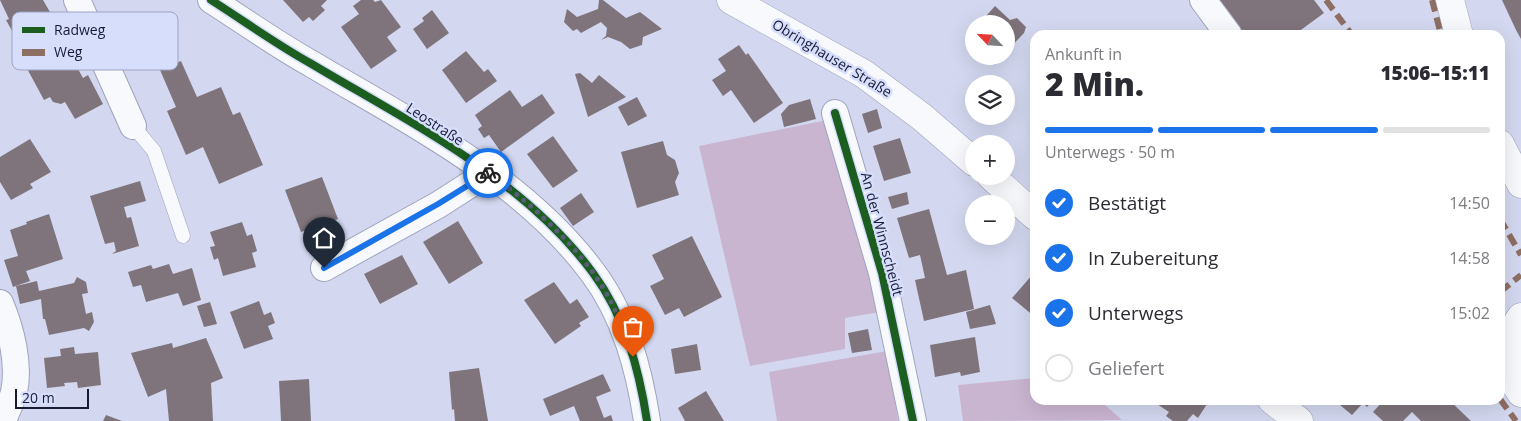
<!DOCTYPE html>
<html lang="de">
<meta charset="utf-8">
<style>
body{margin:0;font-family:"Open Sans",sans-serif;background:#f2f2f3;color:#2b2b33;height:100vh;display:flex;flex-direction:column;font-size:19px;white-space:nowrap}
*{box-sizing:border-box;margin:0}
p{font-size:16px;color:#7c7c81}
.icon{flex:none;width:28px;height:28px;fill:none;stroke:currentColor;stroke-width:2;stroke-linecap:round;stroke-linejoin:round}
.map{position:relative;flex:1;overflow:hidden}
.drawer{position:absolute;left:1030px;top:30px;width:475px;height:375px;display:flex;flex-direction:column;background:#fff;border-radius:15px;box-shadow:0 5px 20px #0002}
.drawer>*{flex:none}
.needle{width:32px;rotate:295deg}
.fabs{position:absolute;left:965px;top:15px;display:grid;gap:10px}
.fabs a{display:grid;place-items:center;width:50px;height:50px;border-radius:50%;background:#fff;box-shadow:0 5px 20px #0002;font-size:25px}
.scale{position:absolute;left:15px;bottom:12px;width:74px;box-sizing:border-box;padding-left:5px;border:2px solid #171b36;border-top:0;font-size:14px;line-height:18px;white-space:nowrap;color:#171b36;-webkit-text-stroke:4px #d7defc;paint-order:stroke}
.pin{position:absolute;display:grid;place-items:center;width:42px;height:42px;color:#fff;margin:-51px -21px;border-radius:50% 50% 50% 0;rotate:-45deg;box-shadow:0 0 5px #0007}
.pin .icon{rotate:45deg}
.courier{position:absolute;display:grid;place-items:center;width:50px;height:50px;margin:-25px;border:4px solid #1a73e8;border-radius:50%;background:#fff;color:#222;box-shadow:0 1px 6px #0007}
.overview em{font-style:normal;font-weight:800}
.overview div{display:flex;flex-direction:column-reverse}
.overview{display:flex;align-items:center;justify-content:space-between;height:85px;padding:0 15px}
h1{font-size:32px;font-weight:800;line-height:38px}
.bar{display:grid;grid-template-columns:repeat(4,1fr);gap:8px 5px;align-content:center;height:60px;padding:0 15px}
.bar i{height:6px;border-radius:4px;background:#e1e1e2}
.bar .active{background:#1a73e8}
.bar p{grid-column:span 4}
ol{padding:0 15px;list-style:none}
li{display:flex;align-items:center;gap:15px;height:55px}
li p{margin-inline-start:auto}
li .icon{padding:5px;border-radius:50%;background:#1a73e8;color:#fff;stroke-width:4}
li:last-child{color:#7c7c81}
li i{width:28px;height:28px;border:2px solid #e1e1e2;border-radius:50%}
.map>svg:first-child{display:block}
</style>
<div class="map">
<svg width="1521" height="421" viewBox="0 0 1521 421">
<rect width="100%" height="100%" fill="#d3d8f0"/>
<g fill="#cab5d1">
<polygon points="827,120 880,312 845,318 845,349 750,366 699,146"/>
<polygon points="887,351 898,421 777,421 769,372"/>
<polygon points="1035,378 1035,400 1099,400 1122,420 963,421 958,385"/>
</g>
<g fill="#7f747c">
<polygon points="0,0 43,0 54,19 36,29 42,39 62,28 68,40 63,42 83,78 88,75 103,104 75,119 65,102 61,104 53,102 50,97 44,100 24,63 41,54 35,42 22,49 6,20 9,19"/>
<polygon points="283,0 327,0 321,6 325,10 313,21 309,17 303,22"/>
<polygon points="361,0 373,0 375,2 381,0 401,27 387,37 397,51 371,69 341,27 359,14 353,6"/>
<polygon points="599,0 603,0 626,18 640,12 662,29 643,37 642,45 630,49 621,42 608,37 601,40 606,36 607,28 601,22 581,33 577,29 573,31 564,22 567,9 577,17 598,9"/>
<polygon points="1215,0 1314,0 1324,13 1294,35 1242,35"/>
<polygon points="1502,0 1521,0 1521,39 1516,30"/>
<polygon points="995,6 1010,20 1017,18 1026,27 1024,33 1006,52 1006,24 979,24"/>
<polygon points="432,10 449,33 427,49 413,29 424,21 422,18"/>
<polygon points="974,29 974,45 966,37"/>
<polygon points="739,45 746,55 748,53 783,103 754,123 731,90 723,96 712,80 726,71 718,59"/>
<polygon points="466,51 484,72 488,69 497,81 466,103 442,70"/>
<polygon points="986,56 1003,56 995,65"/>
<polygon points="181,61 197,97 221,87 233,115 240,112 263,165 219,184 203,147 186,155 167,111 176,107 160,70"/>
<polygon points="580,73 592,83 599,75 626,97 588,117 575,74"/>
<polygon points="510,90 522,107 542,94 555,113 501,152 489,135 484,138 478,129 482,126 475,115"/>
<polygon points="637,97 647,116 628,126 618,107"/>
<polygon points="810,99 816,119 784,127 781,114 789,105"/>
<polygon points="877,109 882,128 868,133 862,114"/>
<polygon points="553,136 578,171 553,188 527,154"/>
<polygon points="900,138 911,173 884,181 873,146"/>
<polygon points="30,139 51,172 30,184 33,188 11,200 0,182 0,157"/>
<polygon points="663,141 667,155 675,160 679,173 675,182 679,195 637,208 621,152"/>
<polygon points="322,177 338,219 301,232 285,190"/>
<polygon points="140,181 146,201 124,207 127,218 131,217 139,246 112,254 116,251 114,242 105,244 90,196"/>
<polygon points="907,192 909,204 892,209 888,197"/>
<polygon points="581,193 594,212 573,226 560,208"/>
<polygon points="929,209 947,275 966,270 974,309 924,321 915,280 925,278 920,255 909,258 897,218"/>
<polygon points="49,214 63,259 26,271 30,281 13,287 4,260 18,256 10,230 27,224 26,222"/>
<polygon points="458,221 483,263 449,284 423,242"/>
<polygon points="242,222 247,236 252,234 257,251 252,253 256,267 223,276 218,258 214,260 210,247 215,246 210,232"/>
<polygon points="692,236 722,297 684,317 679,308 665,315 650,286 664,279 652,255"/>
<polygon points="402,255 418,284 380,304 364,274"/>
<polygon points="169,264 173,274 192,268 201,300 183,306 178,293 146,302 141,285 133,287 128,272 151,265 153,269"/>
<polygon points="1033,274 1035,276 1035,317 1012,298"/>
<polygon points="77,277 86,282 88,293 82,294 86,314 92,312 94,322 89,331 84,328 49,335 45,319 43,319 41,299 20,304 16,286 37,281 39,291 74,283"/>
<polygon points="554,282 570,304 577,299 589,317 579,323 581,326 555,344 524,300"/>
<polygon points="259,301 264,315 271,312 275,323 268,326 273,339 244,349 230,312"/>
<polygon points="210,302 217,324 204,327 197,306"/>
<polygon points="990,305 996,324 970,329 966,312"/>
<polygon points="868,329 872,350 852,353 848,333"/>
<polygon points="975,337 980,372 961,376 960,372 935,377 930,345"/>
<polygon points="206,338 223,378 211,383 213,421 169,421 166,389 148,397 131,353 172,343 173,348"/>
<polygon points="697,344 701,370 675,374 671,349"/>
<polygon points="74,347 75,354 98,352 101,385 78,388 77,382 64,383 65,386 47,388 44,358 61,356 60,349"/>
<polygon points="479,368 488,421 455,421 454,409 452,410 449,372"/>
<polygon points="603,374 611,391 596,397 604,418 611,415 613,421 580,421 574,406 550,416 543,399"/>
<polygon points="309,379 311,421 281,421 279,381"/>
<polygon points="706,391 724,421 685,421 678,408"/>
<polygon points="1151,400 1202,400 1207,404 1198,418 1193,414 1187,421 1173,421 1166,416 1169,412"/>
<polygon points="1334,400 1373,400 1367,407 1363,403 1352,415"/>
<polygon points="1384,400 1449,400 1471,421 1421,421 1412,412 1403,421 1383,421 1373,412"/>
<polygon points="106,415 122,421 103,421"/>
</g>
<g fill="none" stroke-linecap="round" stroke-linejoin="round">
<g stroke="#9fa3bb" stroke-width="15">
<polyline id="service" points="133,126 154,151 183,236"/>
</g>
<g stroke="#9fa3bb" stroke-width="28">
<g id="minor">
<polyline points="77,0 133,126"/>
<path d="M211 0C244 21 276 44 310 63 409 122 523 178 593 273 625 316 639 369 647 421"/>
<polyline points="1203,0 1229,35"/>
<polyline points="835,113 882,273 913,421"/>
<polyline points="324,268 438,205 488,173"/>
<path d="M0 303C11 329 20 364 14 392 12 401 6 412 3 421"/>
</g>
</g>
<g stroke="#9fa3bb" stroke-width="29">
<g id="tertiary">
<polyline points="731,0 864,74 922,117 974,162"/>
<polyline points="991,176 1035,216"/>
<polyline points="1272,400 1299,421"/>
</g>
</g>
<g stroke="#9fa3bb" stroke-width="29">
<g id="primary">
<polyline points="1450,0 1459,35"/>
<polyline points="1500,144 1521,184"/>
<path d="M1521 317C1504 341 1504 369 1521 393"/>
</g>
</g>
<use href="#service" stroke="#f8f9fd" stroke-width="14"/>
<use href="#minor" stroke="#f8f9fd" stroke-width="26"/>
<use href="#tertiary" stroke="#f8f9fd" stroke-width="28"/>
<use href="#primary" stroke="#f8f9fd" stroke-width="28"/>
<g stroke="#8d6e63" stroke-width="6" stroke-dasharray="12 6" stroke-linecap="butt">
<polyline points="1326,0 1352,35"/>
<polyline points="1432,0 1441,35"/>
<polyline points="1500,219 1521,255"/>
<polyline points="1500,292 1521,275"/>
<polyline points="1500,399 1516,421"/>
</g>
<g stroke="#d7defc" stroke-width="11">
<g id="cycleway">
<path d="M211 0C244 21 276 44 310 63 409 122 523 178 593 273 625 316 639 369 647 421"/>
<polyline points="835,113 882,273 913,421"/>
</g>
</g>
<use href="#cycleway" stroke="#1b5e20" stroke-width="8"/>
</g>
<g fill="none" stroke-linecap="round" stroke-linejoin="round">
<path stroke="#595d77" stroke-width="5" stroke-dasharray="0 9" d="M488 173C523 196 569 239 594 274 612 299 624 328 633 357"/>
<polyline stroke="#1a73e8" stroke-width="6" points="324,268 438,204 488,173"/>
</g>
<g text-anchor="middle" stroke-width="5" stroke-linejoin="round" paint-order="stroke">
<g font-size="14" fill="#171b36" stroke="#d7defc">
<text transform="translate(832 58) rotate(31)" y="5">Obringhauser Straße</text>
<text transform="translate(435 124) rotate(33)" y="5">Leostraße</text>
<text transform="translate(882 234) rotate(75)" y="5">An der Winnscheidt</text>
</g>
</g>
<rect x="12" y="12" width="166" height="58" rx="8" fill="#d7defc" stroke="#9da4c1" stroke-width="1"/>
<rect x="22" y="27" width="23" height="6" fill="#1b5e20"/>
<rect x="22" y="49" width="23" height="7" fill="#8d6e63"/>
<g font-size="14" fill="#171b36">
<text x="54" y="35">Radweg</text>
<text x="54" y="57">Weg</text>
</g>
</svg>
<div class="fabs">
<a><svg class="needle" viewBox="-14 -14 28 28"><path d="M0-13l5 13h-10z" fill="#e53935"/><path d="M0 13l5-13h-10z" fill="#7c7c81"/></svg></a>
<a><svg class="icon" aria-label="layers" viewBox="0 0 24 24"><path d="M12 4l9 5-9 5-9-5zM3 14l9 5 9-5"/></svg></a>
<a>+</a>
<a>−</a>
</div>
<div class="scale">20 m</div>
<div class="pin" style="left:633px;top:357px;background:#ea580c"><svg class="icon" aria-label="bag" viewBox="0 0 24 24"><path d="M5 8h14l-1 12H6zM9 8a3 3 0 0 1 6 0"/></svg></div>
<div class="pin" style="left:324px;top:268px;background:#1f2937"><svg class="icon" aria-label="home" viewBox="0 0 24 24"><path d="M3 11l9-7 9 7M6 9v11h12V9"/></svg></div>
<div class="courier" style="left:488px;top:173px"><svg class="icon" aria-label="bike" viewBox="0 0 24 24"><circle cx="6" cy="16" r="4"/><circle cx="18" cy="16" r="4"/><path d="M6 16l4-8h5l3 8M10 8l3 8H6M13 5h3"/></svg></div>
<section class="drawer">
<div class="overview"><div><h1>2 Min.</h1><p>Ankunft in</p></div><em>15:06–15:11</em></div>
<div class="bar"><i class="active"></i><i class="active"></i><i class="active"></i><i></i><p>Unterwegs · 50 m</p></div>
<ol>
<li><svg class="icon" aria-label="check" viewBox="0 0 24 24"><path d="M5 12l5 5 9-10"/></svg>Bestätigt<p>14:50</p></li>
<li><svg class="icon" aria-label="check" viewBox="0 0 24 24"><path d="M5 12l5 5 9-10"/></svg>In Zubereitung<p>14:58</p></li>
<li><svg class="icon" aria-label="check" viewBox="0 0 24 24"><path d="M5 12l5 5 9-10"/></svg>Unterwegs<p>15:02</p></li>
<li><i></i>Geliefert</li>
</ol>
</section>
</div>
